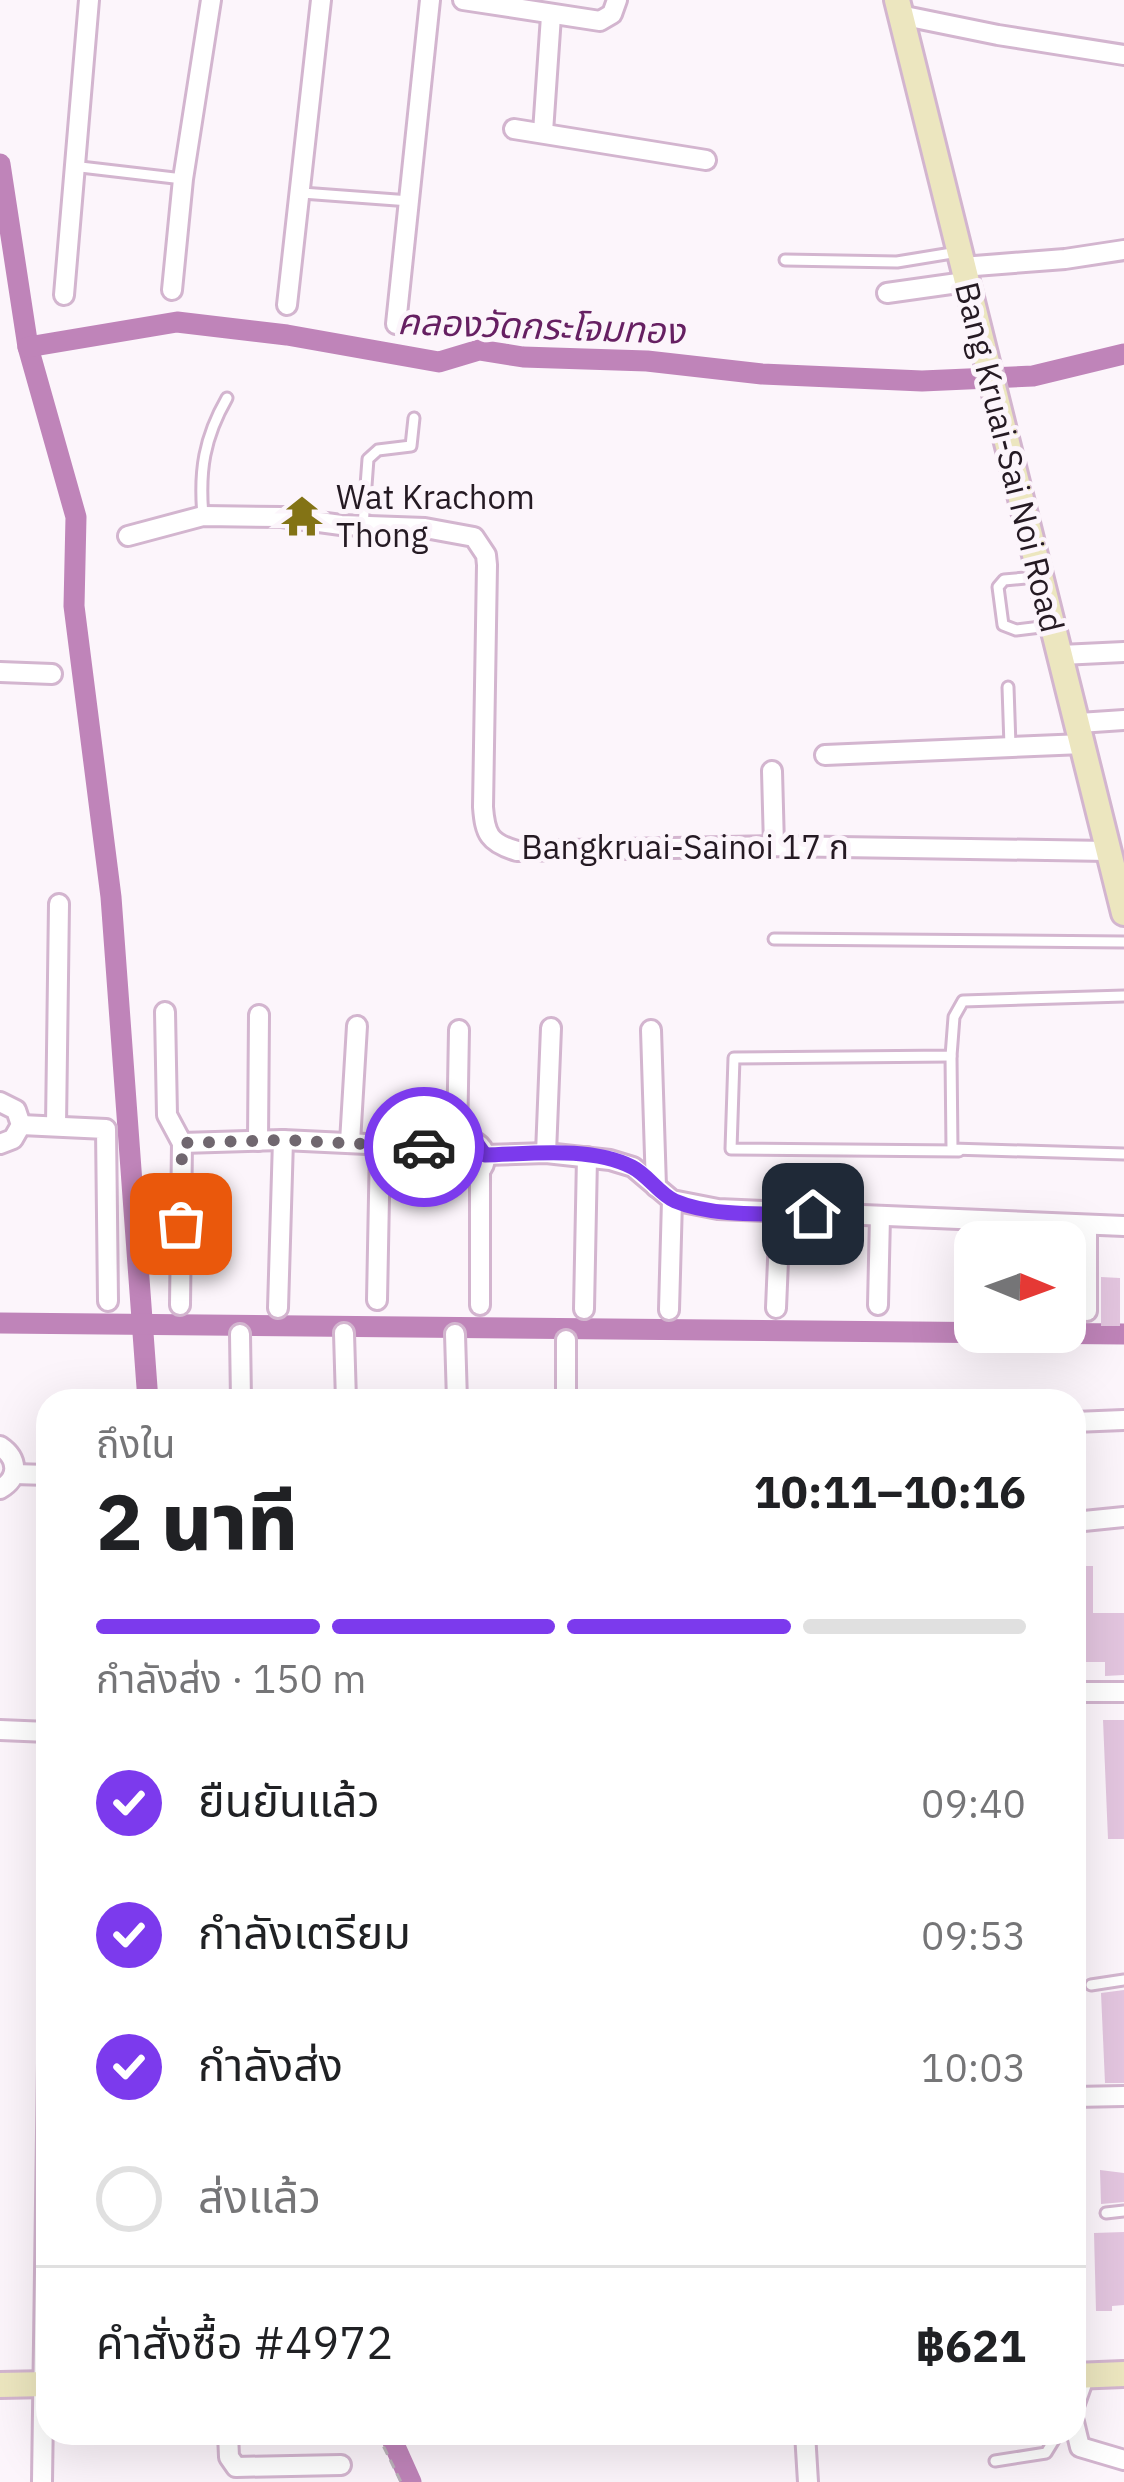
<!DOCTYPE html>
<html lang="th">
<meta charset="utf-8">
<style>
body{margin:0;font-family:"IBM Plex Sans","Noto Sans Thai",sans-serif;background:#f6f6f6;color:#202124;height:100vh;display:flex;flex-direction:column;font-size:45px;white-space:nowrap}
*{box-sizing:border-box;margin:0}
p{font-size:39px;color:#757577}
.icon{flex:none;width:66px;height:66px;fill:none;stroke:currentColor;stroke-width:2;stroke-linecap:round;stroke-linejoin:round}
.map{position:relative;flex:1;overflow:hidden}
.side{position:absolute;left:36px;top:1389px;width:1050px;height:1056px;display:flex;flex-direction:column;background:#fff;border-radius:36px;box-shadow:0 12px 48px #0002}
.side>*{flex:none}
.needle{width:78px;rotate:91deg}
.controls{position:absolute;left:954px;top:1221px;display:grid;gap:24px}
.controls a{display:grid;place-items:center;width:132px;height:132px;border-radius:24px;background:#fff;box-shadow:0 12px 48px #0002;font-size:60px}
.pin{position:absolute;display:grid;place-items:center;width:102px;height:102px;color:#fff;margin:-51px;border-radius:24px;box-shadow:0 6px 18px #0006}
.courier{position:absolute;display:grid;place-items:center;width:120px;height:120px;margin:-60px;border:9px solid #7c3aed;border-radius:50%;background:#fff;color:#222;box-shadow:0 3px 15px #0007}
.overview em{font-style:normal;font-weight:800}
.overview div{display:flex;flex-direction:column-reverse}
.overview{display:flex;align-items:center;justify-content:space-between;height:204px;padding:0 60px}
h1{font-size:78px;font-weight:800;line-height:90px}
.bar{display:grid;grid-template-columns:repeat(4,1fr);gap:18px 12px;align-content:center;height:144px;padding:0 60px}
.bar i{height:15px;border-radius:9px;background:#e0e0e0}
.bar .selected{background:#7c3aed}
.bar p{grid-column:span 4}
.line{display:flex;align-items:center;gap:30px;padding:0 60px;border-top:3px solid #e0e0e0}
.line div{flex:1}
ol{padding:0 60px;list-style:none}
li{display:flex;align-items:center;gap:36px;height:132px}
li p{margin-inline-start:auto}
li .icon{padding:12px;border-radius:50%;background:#7c3aed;color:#fff;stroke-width:4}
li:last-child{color:#757577}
li i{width:66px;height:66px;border:6px solid #e0e0e0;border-radius:50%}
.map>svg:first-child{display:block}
</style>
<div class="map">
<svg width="1124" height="2482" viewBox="0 0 1124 2482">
<rect width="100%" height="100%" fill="#fcf5fb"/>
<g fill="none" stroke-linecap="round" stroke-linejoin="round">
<g stroke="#bf84b9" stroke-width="21">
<polyline points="0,164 28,347 76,517 74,606 111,897 148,1401"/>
<polyline points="28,347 177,322 287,335 439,362 479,350 523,357 647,361 762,374 922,381 1033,376 1124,354"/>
<polyline points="0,1323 1124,1334"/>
<polyline points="389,2433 411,2482"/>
</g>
</g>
<g fill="#e3c5df">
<polygon points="1101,1277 1120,1278 1120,1326 1101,1326"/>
<polygon points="1074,1566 1093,1566 1093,1613 1124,1613 1124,1675 1105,1676 1105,1662 1074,1662"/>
<polygon points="1103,1720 1124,1720 1124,1839 1108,1839"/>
<polygon points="1124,1990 1124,2083 1105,2083 1101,1993"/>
<polygon points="1100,2170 1124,2173 1124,2202 1101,2204"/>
<polygon points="1124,2232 1124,2305 1112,2306 1112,2311 1096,2311 1094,2233"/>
</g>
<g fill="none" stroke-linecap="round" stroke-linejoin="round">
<g stroke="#d3b5cf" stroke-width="15">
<g id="lane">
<polyline points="72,166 183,179"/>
<polyline points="302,193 410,201"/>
<polyline points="785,260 897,262 958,252"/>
<path d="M203 516C199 471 204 438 227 398"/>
<polyline points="363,526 368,459 378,450 411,446 414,418"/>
<polyline points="1036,577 1004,580 998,587 1003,625 1016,630 1049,626"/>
<polyline points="1008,687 1010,746"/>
<polyline points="774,939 1124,942"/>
<polyline points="951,1056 952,1149 1124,1154"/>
<polyline points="959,1151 731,1149 734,1058 951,1056 954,1017 963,1001 1124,996"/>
<polyline points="1091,1985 1124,1980"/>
<polyline points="1106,2213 1124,2211"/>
<polyline points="995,2461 1046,2453 1054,2440 1053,2433"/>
</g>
</g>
<g stroke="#d3b5cf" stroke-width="24">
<g id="street">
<polyline points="463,0 600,21 612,14 617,0"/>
<polyline points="900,15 998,35 1124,55"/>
<polyline points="514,129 706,160"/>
<polyline points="543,132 551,16"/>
<polyline points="962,267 1065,259 1124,250"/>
<polyline points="172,290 183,179 211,0"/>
<polyline points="887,293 965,282"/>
<polyline points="64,295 89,0"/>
<polyline points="287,305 321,0"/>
<polyline points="396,324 430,0"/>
<path d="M128 536 203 516 282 517 341 525 425 528 474 537 486 555 487 565 483 807C485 834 489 843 517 851L774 846 1108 851"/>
<polyline points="1061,655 1124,652"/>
<polyline points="0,672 52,674"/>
<polyline points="1079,723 1124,720"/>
<polyline points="825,755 1083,744"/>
<polyline points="772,771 774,846"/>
<polyline points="165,1012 167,1115 182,1143 283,1140 451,1148"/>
<polyline points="651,1030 656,1187"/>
<polyline points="0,1102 16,1110 21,1125 13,1139 0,1144"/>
<polyline points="21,1125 106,1129 108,1301"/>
<polyline points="56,1125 59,904"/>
<circle cx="467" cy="1158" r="18"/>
<polyline points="258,1141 259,1015"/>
<polyline points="350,1142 357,1026"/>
<polyline points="457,1142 459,1030"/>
<polyline points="546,1153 551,1028"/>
<polyline points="485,1155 546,1153 610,1160 633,1167 672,1200 718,1209 1124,1226"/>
<polyline points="480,1171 480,1305"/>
<polyline points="377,1300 380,1145"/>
<polyline points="180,1305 182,1143"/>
<polyline points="878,1305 880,1216"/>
<polyline points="278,1308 283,1140"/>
<polyline points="776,1308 780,1213"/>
<polyline points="584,1309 587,1157"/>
<polyline points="669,1310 672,1200"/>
<polyline points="1087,1311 1087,1225"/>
<polyline points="344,1333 346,1401"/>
<polyline points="240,1334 241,1401"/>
<polyline points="455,1334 457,1401"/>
<polyline points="566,1340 566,1401"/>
<polyline points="1074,1422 1124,1420"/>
<path d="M0 1446C18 1458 20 1478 0 1489"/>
<polyline points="14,1474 48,1475"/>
<polyline points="1074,1522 1124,1517"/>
<polyline points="1074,1692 1124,1692"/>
<polyline points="0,1730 48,1732"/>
<polyline points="1074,2097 1124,2096"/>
<polyline points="1074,2406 1085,2375"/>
<polyline points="1074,2422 1080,2447 1124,2460"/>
<polyline points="228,2433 229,2457 236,2467 341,2465"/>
<polyline points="805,2433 808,2482"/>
<polyline points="42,2482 48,2063"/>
</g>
</g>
<g stroke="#d3b5cf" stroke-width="30">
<g id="secondary">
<polyline points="897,0 1124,913"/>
<polyline points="1074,2376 1124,2374"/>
<polyline points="0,2385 48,2384"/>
</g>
</g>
<polyline stroke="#bab2b9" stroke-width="3" stroke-dasharray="9 6" stroke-linecap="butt" points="377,2433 401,2482"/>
<use href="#lane" stroke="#fff" stroke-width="9"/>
<use href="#street" stroke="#fff" stroke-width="18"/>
<use href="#secondary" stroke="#ece6bf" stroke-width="24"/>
</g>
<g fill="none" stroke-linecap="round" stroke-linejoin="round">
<polyline stroke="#70676f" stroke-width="12" stroke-dasharray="0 21.6" points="181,1224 182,1143 284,1140 424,1147"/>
<path stroke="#7c3aed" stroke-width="15" d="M424 1147 451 1148 466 1139 475 1141 485 1155C530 1154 590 1146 632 1167 648 1175 659 1194 675 1201 715 1218 770 1213 813 1214"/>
</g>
<defs>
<g id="temple-bare" transform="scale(3.24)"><path d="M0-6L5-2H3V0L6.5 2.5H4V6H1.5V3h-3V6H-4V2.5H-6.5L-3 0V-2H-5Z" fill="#837315" stroke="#fcf5fb" stroke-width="2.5" paint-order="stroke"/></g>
</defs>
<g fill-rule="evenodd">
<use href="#temple-bare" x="302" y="516"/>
</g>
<g text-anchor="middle" stroke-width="10" stroke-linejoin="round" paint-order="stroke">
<g font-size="33" fill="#251a23" stroke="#fcf5fb">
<text transform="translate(1010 457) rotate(76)" y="12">Bang Kruai-Sai Noi Road</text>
<text x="685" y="859">Bangkruai-Sainoi 17 ก</text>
</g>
<g font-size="33" fill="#251a23" stroke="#fcf5fb" text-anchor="start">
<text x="336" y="509">Wat Krachom<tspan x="336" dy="38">Thong</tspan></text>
</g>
<g font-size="36" font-style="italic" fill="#662062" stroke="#fcf5fb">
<text transform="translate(541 326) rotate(2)" y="13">คลองวัดกระโจมทอง</text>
</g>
</g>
</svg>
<div class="controls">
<a><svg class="needle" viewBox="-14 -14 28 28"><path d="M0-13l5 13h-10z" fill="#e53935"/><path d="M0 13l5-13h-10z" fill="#757577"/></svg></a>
</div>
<div class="pin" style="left:181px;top:1224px;background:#ea580c"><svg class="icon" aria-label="bag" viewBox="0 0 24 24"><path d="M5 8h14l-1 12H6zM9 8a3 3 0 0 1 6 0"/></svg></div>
<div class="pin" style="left:813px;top:1214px;background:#1f2937"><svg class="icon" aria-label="home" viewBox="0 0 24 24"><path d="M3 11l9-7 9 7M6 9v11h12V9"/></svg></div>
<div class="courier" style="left:424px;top:1147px"><svg class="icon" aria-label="car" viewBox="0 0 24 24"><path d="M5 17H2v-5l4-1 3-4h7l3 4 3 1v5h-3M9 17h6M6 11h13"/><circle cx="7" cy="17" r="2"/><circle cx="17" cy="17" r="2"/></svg></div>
<section class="side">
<div class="overview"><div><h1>2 นาที</h1><p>ถึงใน</p></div><em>10:11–10:16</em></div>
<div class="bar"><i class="selected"></i><i class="selected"></i><i class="selected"></i><i></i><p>กำลังส่ง · 150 m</p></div>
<ol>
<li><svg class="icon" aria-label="check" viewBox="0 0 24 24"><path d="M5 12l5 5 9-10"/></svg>ยืนยันแล้ว<p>09:40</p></li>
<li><svg class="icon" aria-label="check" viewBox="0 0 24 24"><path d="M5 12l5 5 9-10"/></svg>กำลังเตรียม<p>09:53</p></li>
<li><svg class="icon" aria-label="check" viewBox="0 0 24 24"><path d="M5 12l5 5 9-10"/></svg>กำลังส่ง<p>10:03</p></li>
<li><i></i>ส่งแล้ว</li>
</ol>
<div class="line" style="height:156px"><div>คำสั่งซื้อ #4972</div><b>฿621</b></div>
</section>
</div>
